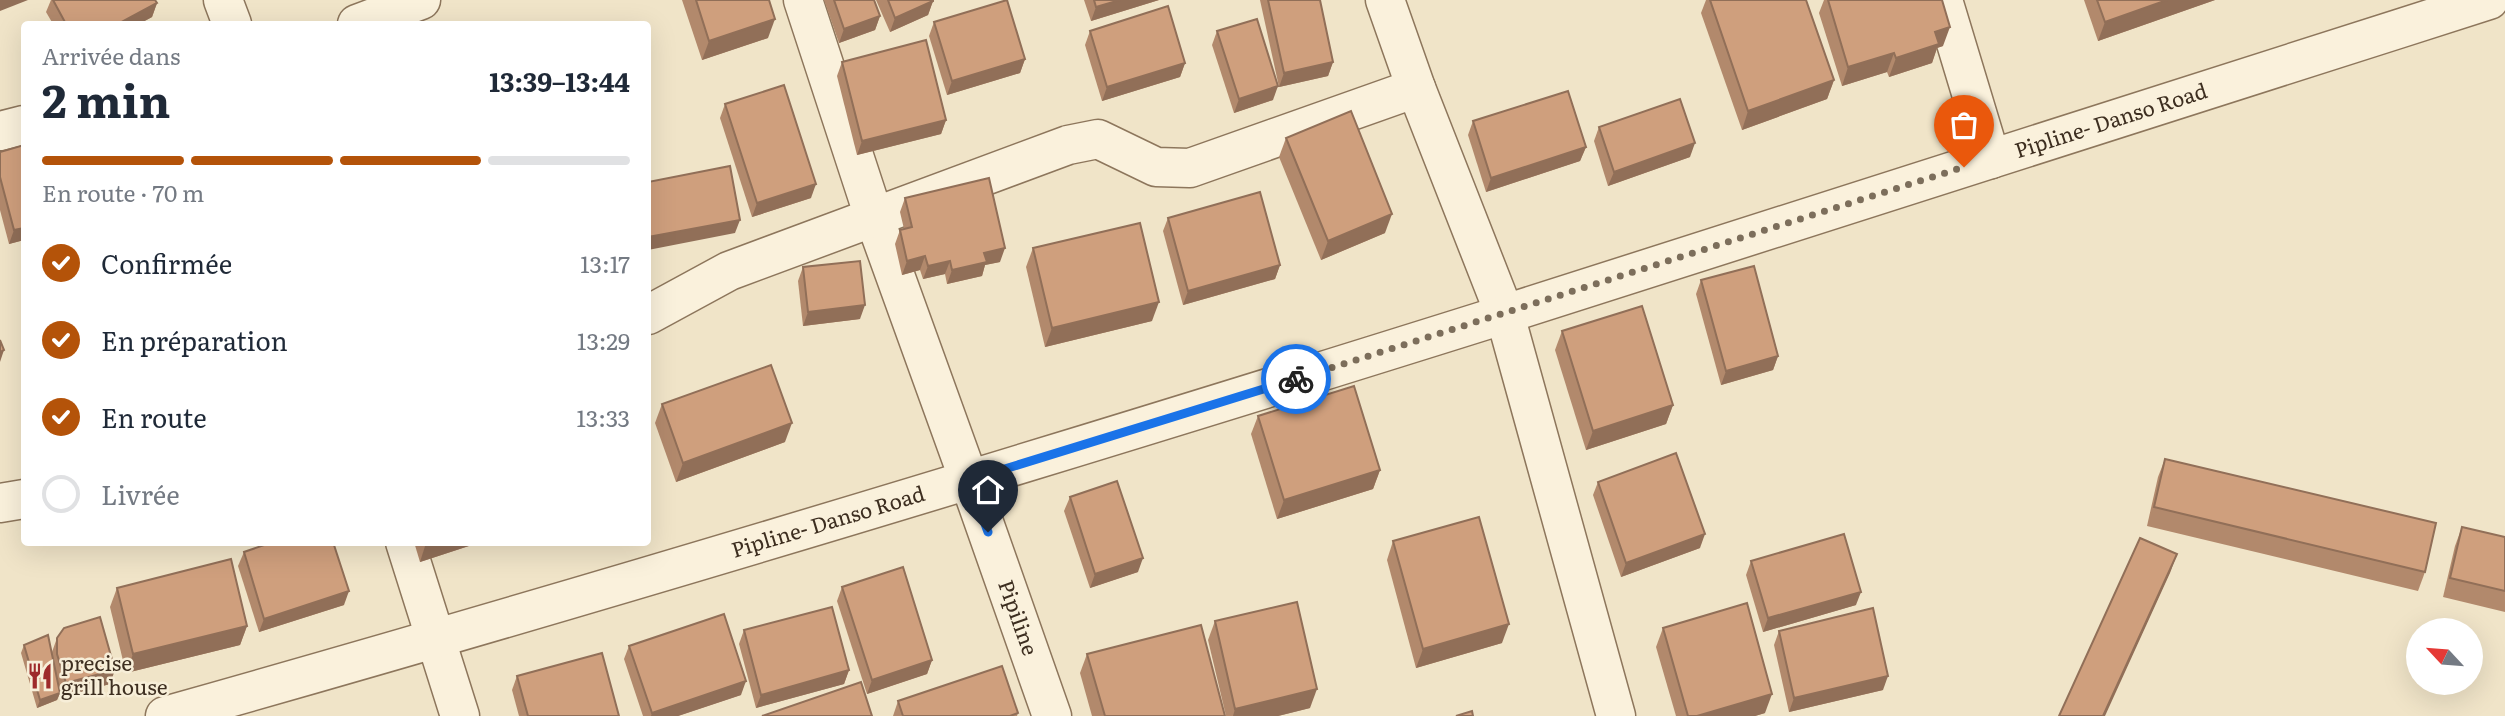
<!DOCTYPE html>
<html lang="fr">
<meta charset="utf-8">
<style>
body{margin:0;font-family:Literata,serif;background:#f2f2f3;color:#1f2937;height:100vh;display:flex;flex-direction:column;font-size:26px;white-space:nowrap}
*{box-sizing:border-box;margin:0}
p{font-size:23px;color:#747a83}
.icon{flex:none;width:38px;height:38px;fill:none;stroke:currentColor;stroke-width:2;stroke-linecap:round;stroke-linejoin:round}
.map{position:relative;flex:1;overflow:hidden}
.details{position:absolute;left:21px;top:21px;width:630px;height:525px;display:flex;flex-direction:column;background:#fff;border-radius:7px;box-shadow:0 7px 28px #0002}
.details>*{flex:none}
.needle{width:46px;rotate:296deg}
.controls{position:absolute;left:2406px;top:618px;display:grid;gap:14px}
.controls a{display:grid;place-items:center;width:77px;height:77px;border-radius:50%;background:#fff;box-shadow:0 7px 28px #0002;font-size:35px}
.pin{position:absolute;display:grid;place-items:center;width:60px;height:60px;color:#fff;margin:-72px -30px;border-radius:50% 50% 50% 0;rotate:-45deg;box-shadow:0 0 7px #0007}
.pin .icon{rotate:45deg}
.courier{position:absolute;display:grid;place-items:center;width:70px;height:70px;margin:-35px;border:5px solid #1a73e8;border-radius:50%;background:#fff;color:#222;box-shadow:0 2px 9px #0007}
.overview em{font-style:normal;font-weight:700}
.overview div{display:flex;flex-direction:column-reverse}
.overview{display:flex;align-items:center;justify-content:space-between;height:119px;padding:0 21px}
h1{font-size:46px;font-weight:700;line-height:52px}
.bar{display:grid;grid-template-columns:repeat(4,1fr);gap:10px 7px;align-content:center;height:84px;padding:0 21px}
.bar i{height:9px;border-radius:5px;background:#e0e1e3}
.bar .active{background:#b45309}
.bar p{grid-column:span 4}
ol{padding:0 21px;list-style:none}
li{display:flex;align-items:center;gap:21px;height:77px}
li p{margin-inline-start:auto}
li .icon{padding:7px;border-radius:50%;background:#b45309;color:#fff;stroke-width:4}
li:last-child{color:#747a83}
li i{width:38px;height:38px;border:4px solid #e0e1e3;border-radius:50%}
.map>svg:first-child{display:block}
</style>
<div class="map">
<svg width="2505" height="716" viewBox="0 0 2505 716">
<rect width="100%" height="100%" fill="#f0e4c8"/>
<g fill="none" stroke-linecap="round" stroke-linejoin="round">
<g stroke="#8d765c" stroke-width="41">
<g id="minor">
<polyline points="223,0 232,24"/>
<path id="s1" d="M803 0 874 217 969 480 1052 716"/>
<polyline points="1385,0 1416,88 1505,315 1616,716"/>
<polyline points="1943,0 1991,159"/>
<polyline points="357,24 421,0"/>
<polyline points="0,131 24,125"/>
<polyline points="648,315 729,271 1068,145 1098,139 1156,167 1190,168 1416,88"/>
<polyline points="0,503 24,499"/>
<polyline points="405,542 460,716"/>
<path id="s2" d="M165 716C612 590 1056 455 1499 316 1830 213 2159 105 2489 0"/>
</g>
</g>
<use href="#minor" stroke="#faf1dc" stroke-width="38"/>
</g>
<g fill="#b2896c">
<polygon points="51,0 155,0 157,3 152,17 139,24 53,24 46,12"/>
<polygon points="682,0 769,0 768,38 702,60"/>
<polygon points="824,0 874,0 880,16 875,30 839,43"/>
<polygon points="876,0 933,0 933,1 928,15 890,32"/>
<polygon points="1084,0 1159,0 1091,21"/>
<polygon points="1260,0 1320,0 1333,62 1328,76 1279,87"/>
<polygon points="1706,0 1806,0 1834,80 1827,99 1742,130 1701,13"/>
<polygon points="1824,0 1942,0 1943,46 1937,48 1932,63 1889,77 1887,72 1842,86 1819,13"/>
<polygon points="2084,0 2215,0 2098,41"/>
<polygon points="934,22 1025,59 1020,73 947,95 929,36"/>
<polygon points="1090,31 1185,63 1180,77 1102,101 1085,45"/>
<polygon points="1217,31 1273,100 1234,113 1212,45"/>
<polygon points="842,62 946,120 941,134 857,155 837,76"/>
<polygon points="725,104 811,198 752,217 720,118"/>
<polygon points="1473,121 1586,147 1580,161 1486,192 1468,135"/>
<polygon points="1599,127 1690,157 1608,186 1594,141"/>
<polygon points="1286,138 1385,233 1321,260 1279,157"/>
<polygon points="0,152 24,240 9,244 0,210"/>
<polygon points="905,198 1000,262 985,265 982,276 947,284 945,274 923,279 920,270 902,275 895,244 900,230 904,229 900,212"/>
<polygon points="1168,218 1280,265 1275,279 1183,305 1163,231"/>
<polygon points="1033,248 1152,321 1045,347 1026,267"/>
<polygon points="803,267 860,319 803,326 798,281"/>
<polygon points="1701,280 1778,356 1773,370 1721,385 1696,294"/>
<polygon points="1562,331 1673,405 1666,424 1586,450 1555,350"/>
<polygon points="662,404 785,442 676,482 655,423"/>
<polygon points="1258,416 1380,470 1373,489 1277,519 1251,434"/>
<polygon points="2165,459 2425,572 2418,591 2147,526 2158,477"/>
<polygon points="1598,482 1700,548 1621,577 1593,495"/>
<polygon points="1070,497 1138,572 1090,588 1064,511"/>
<polygon points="2462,527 2505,537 2505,612 2443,597 2455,546"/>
<polygon points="1393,541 1502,643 1416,668 1387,560"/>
<polygon points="414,542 481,542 420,562"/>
<polygon points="244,552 344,605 259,632 238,566"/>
<polygon points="1751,561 1856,605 1763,632 1746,575"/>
<polygon points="842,587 932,660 927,674 867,694 837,601"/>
<polygon points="117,588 247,626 240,645 126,673 110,607"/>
<polygon points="1215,621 1310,708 1278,716 1226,716 1208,640"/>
<polygon points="1663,628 1765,713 1755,716 1676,716 1656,647"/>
<polygon points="744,630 849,670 844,684 756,708 739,644"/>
<polygon points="1779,631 1883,690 1789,712 1774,645"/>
<polygon points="57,638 110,684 61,697 60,693 57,700 37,708 21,653 24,645 52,652"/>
<polygon points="629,646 741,695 678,716 643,716 624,659"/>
<polygon points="1087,654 1225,716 1092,716 1080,673"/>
<polygon points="517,676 619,716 519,716 512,690"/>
<polygon points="898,701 1018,713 1017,716 893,716"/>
</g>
<g fill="#916f58">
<polygon points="0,0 28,0 0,11"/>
<polygon points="1120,0 1159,0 1091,21 1096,7"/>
<polygon points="2167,0 2215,0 2098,41 2105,22"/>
<polygon points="933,1 928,15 890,32 895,18"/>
<polygon points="157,3 152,17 139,24 118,24"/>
<polygon points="880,16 875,30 839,43 844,29"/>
<polygon points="775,19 768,38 702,60 709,41"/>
<polygon points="1950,27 1943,46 1937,48 1932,63 1889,77 1896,58 1935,32"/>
<polygon points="1894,53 1887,72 1842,86 1848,67"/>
<polygon points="1025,59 1020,73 947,95 952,81"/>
<polygon points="1333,62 1328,76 1279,87 1284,73"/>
<polygon points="1185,63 1180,77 1102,101 1107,87"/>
<polygon points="1834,80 1827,99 1742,130 1748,111"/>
<polygon points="1278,86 1273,100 1234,113 1239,99"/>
<polygon points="946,120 941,134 857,155 862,141"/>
<polygon points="1695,143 1690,157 1608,186 1614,172"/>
<polygon points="1586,147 1580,161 1486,192 1491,178"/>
<polygon points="816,184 811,198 752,217 757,203"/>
<polygon points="1392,214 1385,233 1321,260 1328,241"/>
<polygon points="740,220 735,233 648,250 648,237"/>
<polygon points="24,228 24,240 9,244 14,230"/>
<polygon points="1005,248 1000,262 985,265 982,276 947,284 952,270 984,253"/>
<polygon points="925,256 920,270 902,275 907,261"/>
<polygon points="950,261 945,274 923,279 928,266"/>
<polygon points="1280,265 1275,279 1183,305 1188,291"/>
<polygon points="1159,302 1152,321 1045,347 1052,328"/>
<polygon points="865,305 860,319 803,326 808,312"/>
<polygon points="4,350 0,362 0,352"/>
<polygon points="1778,356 1773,370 1721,385 1726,371"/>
<polygon points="1673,405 1666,424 1586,450 1593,431"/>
<polygon points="792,423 785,442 676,482 683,463"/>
<polygon points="1380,470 1373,489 1277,519 1284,500"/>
<polygon points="1705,534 1700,548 1621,577 1626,563"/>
<polygon points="428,542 481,542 420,562 426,543"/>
<polygon points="2177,554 2170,573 2105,716 2103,716"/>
<polygon points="1143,558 1138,572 1090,588 1095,574"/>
<polygon points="349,591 344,605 259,632 264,619"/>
<polygon points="1861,592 1856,605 1763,632 1768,618"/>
<polygon points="1509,624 1502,643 1416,668 1423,649"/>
<polygon points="247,626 240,645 126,673 133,654"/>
<polygon points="932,660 927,674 867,694 872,680"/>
<polygon points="115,670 110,684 61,697 66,683"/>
<polygon points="849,670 844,684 756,708 761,695"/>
<polygon points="1888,676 1883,690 1789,712 1794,698"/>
<polygon points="746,681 741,695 678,716 651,716 652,713"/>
<polygon points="1317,689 1310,708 1278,716 1233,716 1235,709"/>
<polygon points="60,693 57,700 37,708 40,700"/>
<polygon points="1772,694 1765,713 1755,716 1697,716"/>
</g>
<g fill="#cf9f7d" stroke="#916f58" stroke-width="2">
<polygon points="53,0 155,0 157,3 118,24 66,24"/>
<polygon points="696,0 769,0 775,19 709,41"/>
<polygon points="834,0 874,0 880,16 844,29"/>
<polygon points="888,0 933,0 933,1 895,18"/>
<polygon points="1007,0 1025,59 952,81 934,22"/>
<polygon points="1094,0 1120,0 1096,7"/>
<polygon points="1268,0 1320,0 1333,62 1284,73"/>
<polygon points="1710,0 1806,0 1834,80 1748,111"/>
<polygon points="1828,0 1942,0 1950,27 1935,32 1939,44 1896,58 1894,53 1848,67"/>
<polygon points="2097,0 2167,0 2105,22"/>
<polygon points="1168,6 1185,63 1107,87 1090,31"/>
<polygon points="1257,19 1278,86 1239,99 1217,31"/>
<polygon points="926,40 946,120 862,141 842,62"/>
<polygon points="784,85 816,184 757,203 725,104"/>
<polygon points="1568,91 1586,147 1491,178 1473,121"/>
<polygon points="1680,99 1695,143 1614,172 1599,127"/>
<polygon points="1351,111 1392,214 1328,241 1286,138"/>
<polygon points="24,145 24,228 14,230 0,177 0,152"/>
<polygon points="730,166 740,220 648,237 648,182"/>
<polygon points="989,178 1005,248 984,253 987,262 952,270 950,261 928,266 925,256 907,261 900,230 912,227 905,198"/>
<polygon points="1260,192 1280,265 1188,291 1168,218"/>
<polygon points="1140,223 1159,302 1052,328 1033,248"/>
<polygon points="860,261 865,305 808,312 803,267"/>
<polygon points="1754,266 1778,356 1726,371 1701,280"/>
<polygon points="1642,306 1673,405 1593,431 1562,331"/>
<polygon points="0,340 4,350 0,352"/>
<polygon points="771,365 792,423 683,463 662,404"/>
<polygon points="1354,386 1380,470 1284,500 1258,416"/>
<polygon points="1676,453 1705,534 1626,563 1598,482"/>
<polygon points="2165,459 2436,523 2425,572 2154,507"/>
<polygon points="1117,481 1143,558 1095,574 1070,497"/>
<polygon points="1479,517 1509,624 1423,649 1393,541"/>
<polygon points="2462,527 2505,537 2505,591 2450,578"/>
<polygon points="1844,534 1861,592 1768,618 1751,561"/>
<polygon points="2140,538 2177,554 2103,716 2059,716"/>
<polygon points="273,542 333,542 349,591 264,619 244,552"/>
<polygon points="231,559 247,626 133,654 117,588"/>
<polygon points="903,567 932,660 872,680 842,587"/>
<polygon points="1297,602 1317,689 1235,709 1215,621"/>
<polygon points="1747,603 1772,694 1697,716 1688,716 1663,628"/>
<polygon points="832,607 849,670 761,695 744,630"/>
<polygon points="1873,608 1888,676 1794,698 1779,631"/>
<polygon points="724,614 746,681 652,713 629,646"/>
<polygon points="100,617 115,670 66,683 57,654 57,638 64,628"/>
<polygon points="1201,625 1225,716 1105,716 1087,654"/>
<polygon points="48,635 60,693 40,700 24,645"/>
<polygon points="602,653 619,716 528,716 517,676"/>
<polygon points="1002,666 1018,713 1010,716 903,716 898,701"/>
<polygon points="861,682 872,716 762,716"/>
<polygon points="1472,711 1473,716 1456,716"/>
</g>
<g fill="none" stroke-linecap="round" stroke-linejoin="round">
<polyline stroke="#7c6e5b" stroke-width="7" stroke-dasharray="0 12.6" points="1296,379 1964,167"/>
<polyline stroke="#1a73e8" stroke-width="9" points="988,532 969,480 1296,379"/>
</g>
<defs>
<g id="restaurant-bare" transform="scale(2.1)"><path d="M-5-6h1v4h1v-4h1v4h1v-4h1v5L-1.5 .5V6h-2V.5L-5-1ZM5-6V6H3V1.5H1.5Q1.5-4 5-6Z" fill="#9e2a2b" stroke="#f7eed8" stroke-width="2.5" paint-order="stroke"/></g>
</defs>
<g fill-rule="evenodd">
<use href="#restaurant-bare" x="40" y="676"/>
</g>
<g text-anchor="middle" stroke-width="5" stroke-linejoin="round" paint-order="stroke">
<g font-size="21" fill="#3d2e20" stroke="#f7eed8">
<text dy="7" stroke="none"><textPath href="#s2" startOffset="2035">Pipline- Danso Road</textPath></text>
<text dy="7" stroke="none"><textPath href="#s2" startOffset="691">Pipline- Danso Road</textPath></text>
<text dy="7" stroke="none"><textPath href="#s1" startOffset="654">Pipiline</textPath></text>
</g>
<g font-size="21" fill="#3d2e20" stroke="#f7eed8" text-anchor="start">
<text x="61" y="671">precise<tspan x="61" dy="24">grill house</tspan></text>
</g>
</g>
</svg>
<div class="controls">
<a><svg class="needle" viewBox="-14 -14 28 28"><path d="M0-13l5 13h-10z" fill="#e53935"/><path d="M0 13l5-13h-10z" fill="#747a83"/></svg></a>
</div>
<div class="pin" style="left:1964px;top:167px;background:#ea580c"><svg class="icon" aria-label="bag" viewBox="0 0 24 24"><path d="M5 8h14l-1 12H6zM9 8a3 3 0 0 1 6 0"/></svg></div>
<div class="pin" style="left:988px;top:532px;background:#1f2937"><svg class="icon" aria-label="home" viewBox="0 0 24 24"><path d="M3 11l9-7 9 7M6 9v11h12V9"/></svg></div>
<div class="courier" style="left:1296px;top:379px"><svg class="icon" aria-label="bike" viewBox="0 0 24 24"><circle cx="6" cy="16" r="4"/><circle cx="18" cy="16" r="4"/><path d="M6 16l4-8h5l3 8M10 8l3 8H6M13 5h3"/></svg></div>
<section class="details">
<div class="overview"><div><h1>2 min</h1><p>Arrivée dans</p></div><em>13:39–13:44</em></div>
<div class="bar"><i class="active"></i><i class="active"></i><i class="active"></i><i></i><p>En route · 70 m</p></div>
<ol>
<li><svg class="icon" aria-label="check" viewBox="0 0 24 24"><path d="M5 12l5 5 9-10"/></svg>Confirmée<p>13:17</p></li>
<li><svg class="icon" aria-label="check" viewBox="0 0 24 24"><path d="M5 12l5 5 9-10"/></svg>En préparation<p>13:29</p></li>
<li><svg class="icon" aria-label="check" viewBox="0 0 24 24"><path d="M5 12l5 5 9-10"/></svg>En route<p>13:33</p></li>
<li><i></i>Livrée</li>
</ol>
</section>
</div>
